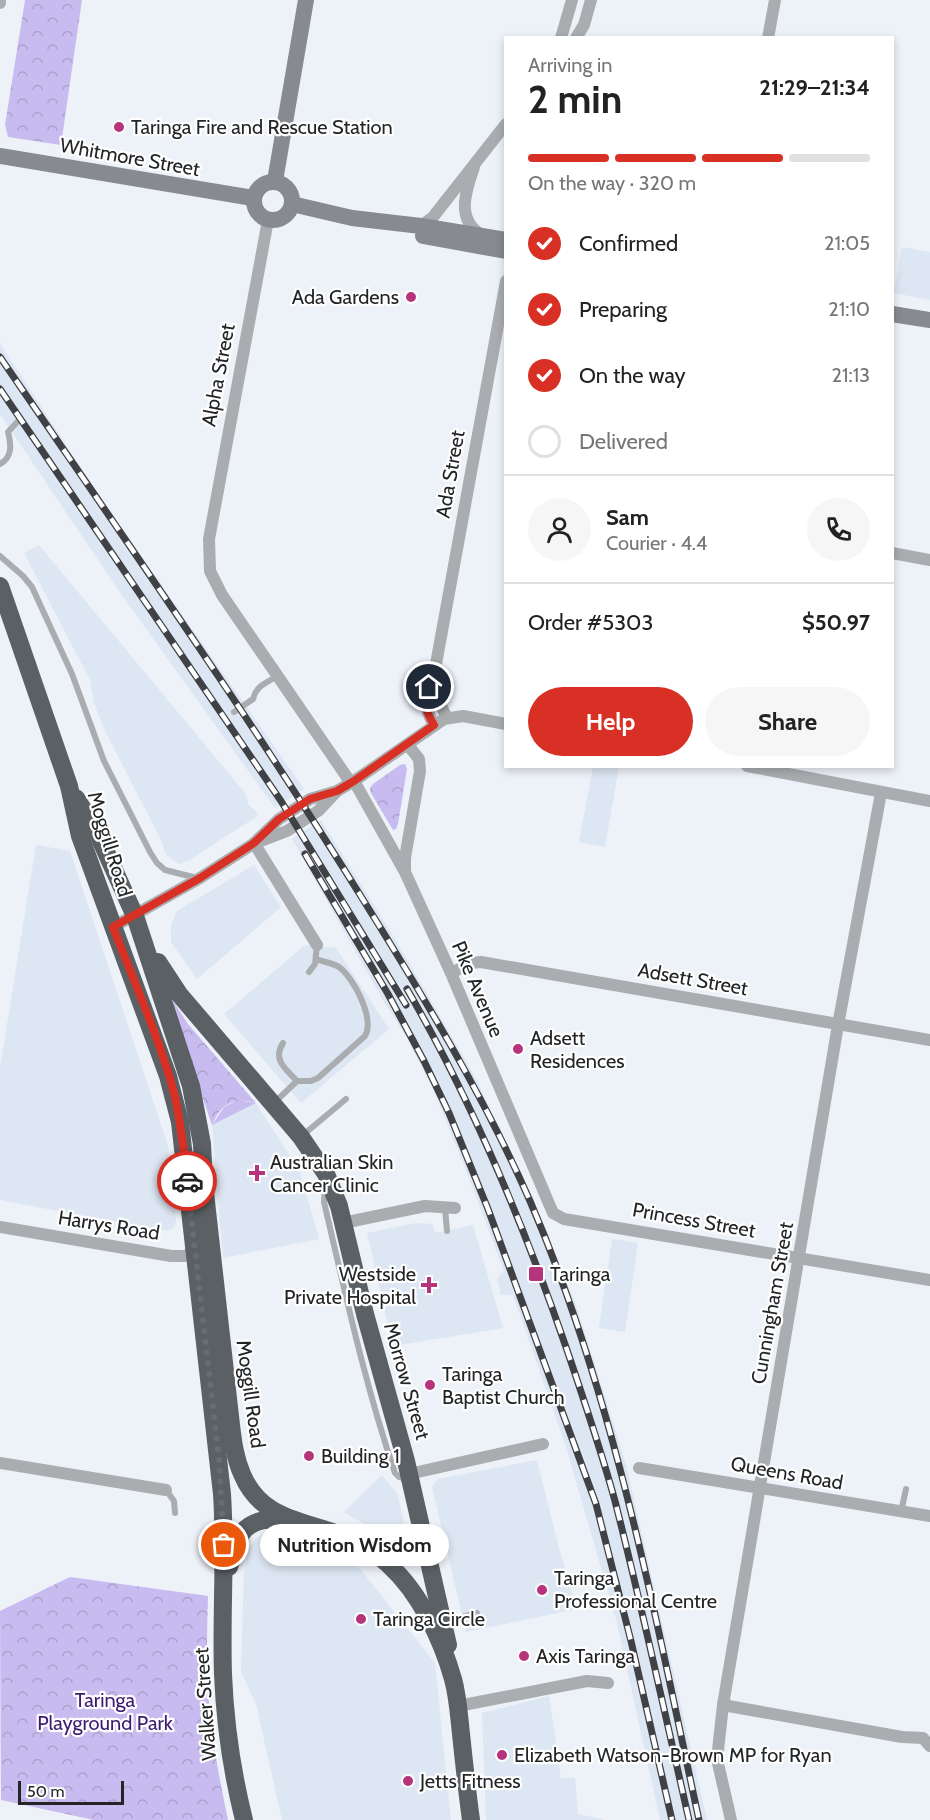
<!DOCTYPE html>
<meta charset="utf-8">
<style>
body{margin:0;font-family:Cabin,sans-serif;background:#f6f6f6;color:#222;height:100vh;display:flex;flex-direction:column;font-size:22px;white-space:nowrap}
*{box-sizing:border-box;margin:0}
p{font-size:20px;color:#767676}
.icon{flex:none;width:33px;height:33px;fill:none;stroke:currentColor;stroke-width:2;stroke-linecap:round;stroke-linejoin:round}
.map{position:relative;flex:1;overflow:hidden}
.panel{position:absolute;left:504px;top:36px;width:390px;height:732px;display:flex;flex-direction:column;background:#fff;border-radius:0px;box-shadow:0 3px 9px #0003}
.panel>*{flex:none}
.scale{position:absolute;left:18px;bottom:15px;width:106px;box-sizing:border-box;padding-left:6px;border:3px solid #222426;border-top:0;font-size:16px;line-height:21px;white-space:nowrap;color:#222426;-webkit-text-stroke:4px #fefefe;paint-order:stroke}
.pin{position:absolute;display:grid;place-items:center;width:51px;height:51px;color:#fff;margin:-26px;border:3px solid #fff;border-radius:50%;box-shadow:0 2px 6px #0007}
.courier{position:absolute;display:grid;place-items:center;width:60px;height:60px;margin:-30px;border:4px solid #d93025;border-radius:50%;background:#fff;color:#222;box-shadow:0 2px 8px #0007}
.bubble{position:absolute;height:42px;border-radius:21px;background:#fff;box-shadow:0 3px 9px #0003;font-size:20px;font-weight:700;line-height:42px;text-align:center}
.summary em{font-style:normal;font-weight:700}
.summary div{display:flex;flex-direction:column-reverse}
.summary{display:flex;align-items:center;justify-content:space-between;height:102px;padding:0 24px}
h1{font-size:39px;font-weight:700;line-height:45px}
.bar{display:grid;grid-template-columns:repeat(4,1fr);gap:9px 6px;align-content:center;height:72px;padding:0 24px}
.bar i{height:8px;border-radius:4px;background:#e0e0e0}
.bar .active{background:#d93025}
.bar p{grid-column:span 4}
.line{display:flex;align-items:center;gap:15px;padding:0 24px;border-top:2px solid #e0e0e0}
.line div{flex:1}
.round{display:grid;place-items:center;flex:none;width:63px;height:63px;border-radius:32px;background:#f6f6f6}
ol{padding:0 24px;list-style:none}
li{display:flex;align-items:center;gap:18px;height:66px}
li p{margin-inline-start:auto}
li .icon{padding:6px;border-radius:50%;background:#d93025;color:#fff;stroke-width:4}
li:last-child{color:#767676}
li i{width:33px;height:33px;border:3px solid #e0e0e0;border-radius:50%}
.button{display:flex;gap:12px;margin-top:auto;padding:12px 24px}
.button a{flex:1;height:69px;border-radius:36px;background:#d93025;color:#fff;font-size:24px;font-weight:700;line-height:69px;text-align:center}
.button a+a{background:#f6f6f6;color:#222}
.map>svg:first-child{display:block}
</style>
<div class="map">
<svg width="930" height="1820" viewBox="0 0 930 1820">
<defs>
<pattern id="park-crowns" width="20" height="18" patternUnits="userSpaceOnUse" patternTransform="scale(1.5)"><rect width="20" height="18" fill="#c8bbef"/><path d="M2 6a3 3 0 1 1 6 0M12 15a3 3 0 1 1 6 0" fill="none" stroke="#aca1cd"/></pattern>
</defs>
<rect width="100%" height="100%" fill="#edf1f8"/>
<g fill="#dde6f3">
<polygon points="902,247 930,252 930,300 894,293"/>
<polygon points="0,343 97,493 304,789 275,808 121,594 0,414"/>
<polygon points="39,545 245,793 248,804 259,815 188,861 179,864 166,855 161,840 104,729 94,703 90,680 24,553"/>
<polygon points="593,767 619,767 605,847 579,842"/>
<polygon points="321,820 397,942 474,1075 532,1197 576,1305 626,1464 707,1820 660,1820 617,1623 567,1450 513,1295 501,1295 497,1278 504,1271 471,1183 433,1089 406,1036 385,1004 292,839"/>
<polygon points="36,845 70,851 168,1146 176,1220 175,1226 171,1230 160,1230 0,1200 0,1068"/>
<polygon points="254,865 281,907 197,979 171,942 171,925 177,911"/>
<polygon points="305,945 336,948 389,1029 301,1103 224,1014"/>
<polygon points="256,1103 300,1172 319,1239 223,1258 212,1125"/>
<polygon points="416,1223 433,1224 435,1233 473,1225 503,1328 393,1346 367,1233"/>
<polygon points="612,1239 638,1243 625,1332 599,1328"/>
<polygon points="537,1460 559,1548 577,1609 466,1632 432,1487 438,1479"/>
<polygon points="382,1475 398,1495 407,1540 399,1545 344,1512"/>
<polygon points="265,1533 340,1554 357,1565 435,1663 451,1820 282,1820 256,1704 241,1672 244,1571 249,1548 255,1539"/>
<polygon points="549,1696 561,1778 575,1778 578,1814 605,1820 486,1820 482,1713"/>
</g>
<polygon fill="#c8bbef" points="238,1100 256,1103 212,1125 224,1107"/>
<g fill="url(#park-crowns)">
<polygon points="25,0 82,0 61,145 8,137 5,125"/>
<polygon points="405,764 407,769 398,824 396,829 393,830 371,793 370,788 373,784 400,765"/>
<path d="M173 1001 188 1024 256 1103C234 1097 221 1103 212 1125L170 1002Z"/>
<path d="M70 1577 208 1596C207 1632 206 1667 209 1702 212 1742 220 1781 228 1820H94L1 1800 0 1611Z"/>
</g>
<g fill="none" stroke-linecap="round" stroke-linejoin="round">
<g stroke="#aaadaf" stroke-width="6">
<path d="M0 464C13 457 11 444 8 432L20 419"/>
<polyline points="0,556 23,576 32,587 72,674 104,761 150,852 157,863 165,870 197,878"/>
<path d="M234 712 253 699C256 686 267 682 278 676"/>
<polyline points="309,972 315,964 317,945"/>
<path d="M283 1043C272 1060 286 1069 297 1081H311L318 1078 365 1036C375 1019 354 978 339 967 333 963 323 962 316 959"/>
<polyline points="274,1103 297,1081"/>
<polyline points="303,1135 346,1099"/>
<path d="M325 1187 324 1202C345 1292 365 1385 395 1473L399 1477 408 1480"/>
<polyline points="445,1208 447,1231"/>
<polyline points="166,1490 174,1501 175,1513"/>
<polyline points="901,1512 906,1489"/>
<polyline points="444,1622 477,1613"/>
</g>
<g stroke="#aaadaf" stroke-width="12">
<polyline points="0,3 0,0"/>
<polyline points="561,38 572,0"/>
<polyline points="576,38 584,25 591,0"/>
<polyline points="768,38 775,0"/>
<path d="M474 167C466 190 455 220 482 235"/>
<polyline points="268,220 209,539 210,571 222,595 351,783"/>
<polyline points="421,226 433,217 506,124"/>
<polyline points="892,553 930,560"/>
<polyline points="434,676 436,695 447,718"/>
<path d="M434 725C421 702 426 697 434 675L506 281"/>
<polyline points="747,766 930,801"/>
<polyline points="354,781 405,872 451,973 553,1213 564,1219 930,1280"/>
<polyline points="254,843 279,819 310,799 337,791 354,781 444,719 463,716 506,724"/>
<polyline points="254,843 317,945"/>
<polyline points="405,871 405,858 420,771 419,759 408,745"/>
<polyline points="113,927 200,878 253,844 287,831 318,811 336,792"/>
<polyline points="451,973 471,963 481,962 930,1040"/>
<polyline points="343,1223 425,1206 455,1208"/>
<polyline points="0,1227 171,1256 184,1256 200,1251"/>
<polyline points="0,1463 166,1490"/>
<polyline points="639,1468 930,1516"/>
<polyline points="409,1474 543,1444"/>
<polyline points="723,1705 902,1737 923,1738 930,1746"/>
<polyline points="458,1706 587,1681 608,1683"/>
<polyline points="731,1820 717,1759 723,1705 838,1025 881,793"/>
</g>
<g stroke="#878b8f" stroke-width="16">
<polyline points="0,156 253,198"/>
<polyline points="275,181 306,0"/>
<circle cx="273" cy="201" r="19"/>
<polyline points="292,204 352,218 421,226 506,240"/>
<polyline points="423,236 506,251"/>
<polyline points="892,314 930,320"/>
</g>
<g stroke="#5a6064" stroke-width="18">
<path d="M0 586 69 786 80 836 168 1076 180 1122 222 1494C226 1554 221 1614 223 1674 225 1724 232 1772 244 1820"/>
<path d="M76 798 95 828 135 916 191 1086 202 1144 204 1184 231 1425C233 1442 235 1458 242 1474 261 1520 303 1520 343 1536 359 1543 376 1552 389 1565 420 1593 442 1640 453 1679 458 1697 459 1716 461 1734 464 1762 467 1791 471 1820"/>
<polyline points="158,962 179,994 301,1137 326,1174 339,1206 365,1314 406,1461 448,1645"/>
<path d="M229 1567C237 1544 237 1525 265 1520 273 1519 282 1518 290 1520"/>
</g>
<g stroke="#3f4144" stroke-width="7">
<g id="rail">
<path d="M0 357C123 537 248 714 362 898 423 996 484 1096 530 1201 615 1398 654 1611 699 1820"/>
<polyline points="0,389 281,801 406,1005"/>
<polyline points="305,854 388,994 424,1061 449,1113 488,1209 596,1504 631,1641 672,1820"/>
<path d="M407 989C473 1103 524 1225 567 1350 584 1400 601 1450 615 1501 642 1607 665 1714 689 1820"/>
</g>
</g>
<use href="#rail" stroke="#fefefe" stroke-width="4.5" stroke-dasharray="14" stroke-linecap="butt"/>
</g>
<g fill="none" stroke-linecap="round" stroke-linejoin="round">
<polyline stroke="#696c70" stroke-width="6" stroke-dasharray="0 10.8" points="187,1181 219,1459 224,1545"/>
<path stroke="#d93025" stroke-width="8" d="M187 1181C184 1151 181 1122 174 1093 159 1037 134 982 113 927L200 878 254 843 279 819 310 799 337 791 354 781 434 725C426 712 422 701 429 687"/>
</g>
<g fill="#b6347c" stroke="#fefefe" stroke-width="2">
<circle cx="119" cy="127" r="6"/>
<circle cx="411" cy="297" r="6"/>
<circle cx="518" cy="1049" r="6"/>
<path d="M254 1164h6v6h6v6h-6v6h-6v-6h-6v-6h6z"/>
<rect x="528" y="1266" width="16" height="16" rx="3"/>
<path d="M426 1276h6v6h6v6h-6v6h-6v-6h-6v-6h6z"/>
<circle cx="430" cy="1385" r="6"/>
<circle cx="309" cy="1456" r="6"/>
<circle cx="542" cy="1590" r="6"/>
<circle cx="361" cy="1619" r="6"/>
<circle cx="524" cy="1656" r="6"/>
<circle cx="502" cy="1755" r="6"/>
<circle cx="408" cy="1781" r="6"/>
</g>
<g text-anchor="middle" stroke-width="4.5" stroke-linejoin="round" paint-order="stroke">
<g font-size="20" fill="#222426" stroke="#fefefe" text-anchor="start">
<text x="131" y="134">Taringa Fire and Rescue Station</text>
<text x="399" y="304" text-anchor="end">Ada Gardens</text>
<text x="530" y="1045">Adsett<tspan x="530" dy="23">Residences</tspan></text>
<text x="270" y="1169">Australian Skin<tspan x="270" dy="23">Cancer Clinic</tspan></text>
<text x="416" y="1281" text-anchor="end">Westside<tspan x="416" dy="23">Private Hospital</tspan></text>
<text x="550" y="1281">Taringa</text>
<text x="442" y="1381">Taringa<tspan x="442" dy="23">Baptist Church</tspan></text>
<text x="321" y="1463">Building 1</text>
<text x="554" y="1585">Taringa<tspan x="554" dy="23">Professional Centre</tspan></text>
<text x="373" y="1626">Taringa Circle</text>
<text x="536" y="1663">Axis Taringa</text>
<text x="514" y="1762">Elizabeth Watson-Brown MP for Ryan</text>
<text x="420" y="1788">Jetts Fitness</text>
</g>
<g font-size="20" fill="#222426" stroke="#fefefe">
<text transform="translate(130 157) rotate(10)" y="7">Whitmore Street</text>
<text transform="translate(218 375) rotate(-79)" y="7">Alpha Street</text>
<text transform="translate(450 474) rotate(-80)" y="7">Ada Street</text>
<text transform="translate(110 844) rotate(73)" y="7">Moggill Road</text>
<text transform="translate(693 979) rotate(10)" y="7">Adsett Street</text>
<text transform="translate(478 989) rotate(67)" y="7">Pike Avenue</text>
<text transform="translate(694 1220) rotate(10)" y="7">Princess Street</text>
<text transform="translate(109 1225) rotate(9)" y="7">Harrys Road</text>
<text transform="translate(772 1303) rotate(-80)" y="7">Cunningham Street</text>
<text transform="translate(407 1381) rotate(74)" y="7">Morrow Street</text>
<text transform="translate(251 1394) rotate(82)" y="7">Moggill Road</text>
<text transform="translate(787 1473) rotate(10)" y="7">Queens Road</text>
<text transform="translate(205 1704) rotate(-94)" y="7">Walker Street</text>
</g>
<g font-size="20" fill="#3d1b71" stroke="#fefefe">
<text x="105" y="1707">Taringa<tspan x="105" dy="23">Playground Park</tspan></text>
</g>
</g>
</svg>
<div class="scale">50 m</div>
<div class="pin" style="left:224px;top:1545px;background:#ea580c"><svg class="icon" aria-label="bag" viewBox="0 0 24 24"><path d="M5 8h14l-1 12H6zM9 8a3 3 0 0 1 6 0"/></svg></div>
<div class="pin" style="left:429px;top:687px;background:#1f2937"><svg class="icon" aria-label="home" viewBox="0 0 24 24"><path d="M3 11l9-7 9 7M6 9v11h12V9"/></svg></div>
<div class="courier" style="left:187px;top:1181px"><svg class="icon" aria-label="car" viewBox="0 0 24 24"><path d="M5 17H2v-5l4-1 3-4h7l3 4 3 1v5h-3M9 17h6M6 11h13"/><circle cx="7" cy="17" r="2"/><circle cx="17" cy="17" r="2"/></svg></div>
<div class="bubble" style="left:260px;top:1524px;width:189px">Nutrition Wisdom</div>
<section class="panel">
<div class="summary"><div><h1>2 min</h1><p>Arriving in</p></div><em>21:29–21:34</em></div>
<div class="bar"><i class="active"></i><i class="active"></i><i class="active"></i><i></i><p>On the way · 320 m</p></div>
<ol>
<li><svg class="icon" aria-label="check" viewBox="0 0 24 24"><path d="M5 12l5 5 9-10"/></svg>Confirmed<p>21:05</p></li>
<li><svg class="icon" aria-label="check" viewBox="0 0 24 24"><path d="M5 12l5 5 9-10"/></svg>Preparing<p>21:10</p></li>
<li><svg class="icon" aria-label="check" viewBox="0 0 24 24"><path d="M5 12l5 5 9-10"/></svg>On the way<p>21:13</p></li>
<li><i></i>Delivered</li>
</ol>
<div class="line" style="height:108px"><a class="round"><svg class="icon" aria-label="person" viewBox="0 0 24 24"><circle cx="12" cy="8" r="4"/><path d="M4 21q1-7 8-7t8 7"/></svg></a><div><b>Sam</b><p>Courier · 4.4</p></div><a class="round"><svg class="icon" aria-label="phone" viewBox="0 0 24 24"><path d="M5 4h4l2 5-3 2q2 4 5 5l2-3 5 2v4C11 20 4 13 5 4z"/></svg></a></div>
<div class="line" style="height:78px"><div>Order #5303</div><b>$50.97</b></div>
<div class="button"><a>Help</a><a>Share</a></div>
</section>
</div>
